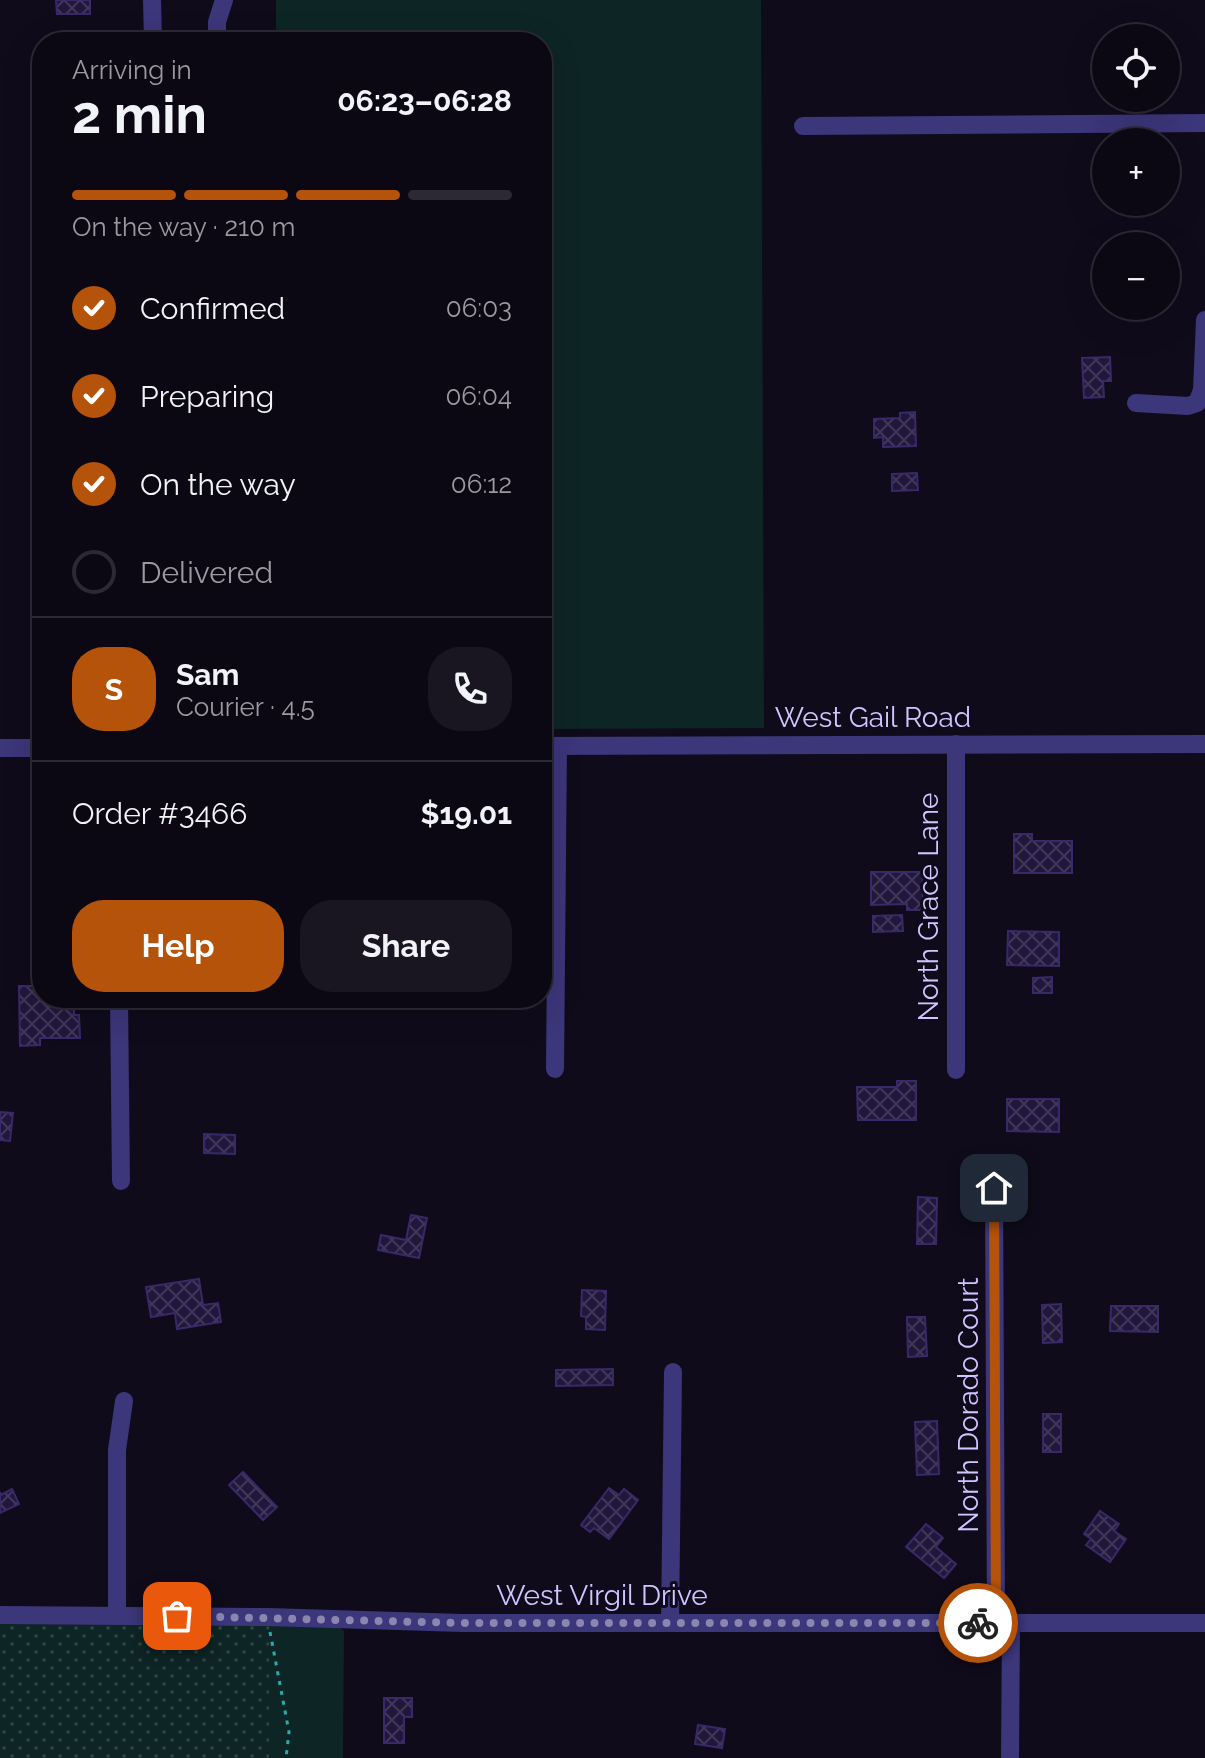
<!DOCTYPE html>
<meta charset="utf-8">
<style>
body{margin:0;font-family:Raleway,sans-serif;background:#191622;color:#f1f3f6;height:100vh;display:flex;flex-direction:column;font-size:30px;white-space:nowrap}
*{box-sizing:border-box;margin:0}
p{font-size:26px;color:#9a9aa0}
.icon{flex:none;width:44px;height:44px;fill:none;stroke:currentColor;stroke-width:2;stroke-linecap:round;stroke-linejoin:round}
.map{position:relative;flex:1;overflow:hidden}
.drawer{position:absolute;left:32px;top:32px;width:520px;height:976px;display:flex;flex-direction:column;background:#0b0814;border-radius:32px;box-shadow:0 8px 32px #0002,0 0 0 2px #2b2934}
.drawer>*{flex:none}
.controls{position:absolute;left:1092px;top:24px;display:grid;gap:16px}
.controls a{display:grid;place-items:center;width:88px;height:88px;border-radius:50%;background:#0b0814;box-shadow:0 8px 32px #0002,0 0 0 2px #2b2934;font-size:40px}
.pin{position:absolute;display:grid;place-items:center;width:68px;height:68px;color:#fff;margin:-34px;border-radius:16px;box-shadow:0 4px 12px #0006}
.courier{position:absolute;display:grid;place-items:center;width:80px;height:80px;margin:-40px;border:6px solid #b45309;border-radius:50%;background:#fff;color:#222;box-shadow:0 2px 10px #0007}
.overview em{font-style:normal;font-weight:700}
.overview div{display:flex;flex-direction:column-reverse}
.overview{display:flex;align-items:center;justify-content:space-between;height:136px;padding:0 40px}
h1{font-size:52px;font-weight:700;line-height:60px}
.bar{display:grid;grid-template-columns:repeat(4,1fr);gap:12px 8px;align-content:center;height:96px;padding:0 40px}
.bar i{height:10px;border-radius:6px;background:#2b2934}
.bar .selected{background:#b45309}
.bar p{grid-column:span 4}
.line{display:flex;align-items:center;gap:20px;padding:0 40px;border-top:2px solid #2b2934}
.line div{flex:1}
.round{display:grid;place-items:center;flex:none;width:84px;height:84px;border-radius:32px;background:#191622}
ol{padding:0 40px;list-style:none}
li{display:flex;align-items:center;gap:24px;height:88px}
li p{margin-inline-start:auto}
li .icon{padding:8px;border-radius:50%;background:#b45309;color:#fff;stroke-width:4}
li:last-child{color:#9a9aa0}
li i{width:44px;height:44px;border:4px solid #2b2934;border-radius:50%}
.primary-button{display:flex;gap:16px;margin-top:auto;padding:16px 40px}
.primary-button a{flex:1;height:92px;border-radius:32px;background:#b45309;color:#fff;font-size:32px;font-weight:700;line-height:92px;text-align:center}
.primary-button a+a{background:#191622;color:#f1f3f6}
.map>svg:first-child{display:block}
</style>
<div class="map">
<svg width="1205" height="1758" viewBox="0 0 1205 1758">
<defs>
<pattern id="park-dots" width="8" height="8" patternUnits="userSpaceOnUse" patternTransform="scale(2)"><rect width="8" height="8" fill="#0e2525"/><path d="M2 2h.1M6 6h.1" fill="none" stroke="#304346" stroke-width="1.8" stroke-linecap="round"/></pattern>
<pattern id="building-cross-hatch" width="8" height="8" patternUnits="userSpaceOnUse" patternTransform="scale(2)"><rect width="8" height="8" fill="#21173c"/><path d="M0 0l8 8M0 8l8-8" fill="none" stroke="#403759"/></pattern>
</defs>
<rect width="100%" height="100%" fill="#0f0b1b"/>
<g fill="#0e2525">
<polygon points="276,0 761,0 764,728 542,729 542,42 276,42"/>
<polygon points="0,1623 334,1623 344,1631 343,1758 0,1758"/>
</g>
<polygon fill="url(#park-dots)" points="0,1619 269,1624 269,1758 0,1758"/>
<g fill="url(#building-cross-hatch)" stroke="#392968" stroke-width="2">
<polygon points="56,0 90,0 90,14 57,14"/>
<polygon points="1110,357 1111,381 1103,381 1104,397 1084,398 1082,358"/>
<polygon points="915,412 916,446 883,447 883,437 874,438 874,419 900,418 900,413"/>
<polygon points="917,473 918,490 892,491 892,474"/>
<polygon points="1014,834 1032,834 1032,841 1072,841 1072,873 1014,873"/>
<polygon points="871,872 922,872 923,910 907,910 907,904 871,905"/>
<polygon points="902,915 903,931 873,932 873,916"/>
<polygon points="1008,931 1059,932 1059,966 1007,965"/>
<polygon points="1052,977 1052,993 1033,993 1033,978"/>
<polygon points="19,986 42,986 42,998 74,1001 74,1015 79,1015 80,1038 40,1038 40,1045 20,1046"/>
<polygon points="897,1081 916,1081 916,1120 858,1120 857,1087 897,1087"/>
<polygon points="1007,1099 1059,1099 1059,1132 1007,1131"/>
<polygon points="0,1112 13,1113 10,1141 0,1140"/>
<polygon points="204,1134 235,1135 235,1154 204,1153"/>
<polygon points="918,1197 937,1198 936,1244 917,1244"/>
<polygon points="411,1215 427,1218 419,1258 378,1250 381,1235 406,1240"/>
<polygon points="199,1279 203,1305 218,1303 221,1322 177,1329 175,1313 151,1317 146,1287"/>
<polygon points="582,1290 606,1291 605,1330 586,1329 586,1317 581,1316"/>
<polygon points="1061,1304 1062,1342 1043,1343 1042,1305"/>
<polygon points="1111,1306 1158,1306 1158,1332 1110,1331"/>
<polygon points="907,1317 925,1317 927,1356 908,1357"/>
<polygon points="613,1369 613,1385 556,1386 556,1370"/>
<rect x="1043" y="1414" width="18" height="38"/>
<polygon points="937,1421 939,1474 917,1475 915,1422"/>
<polygon points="243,1472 277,1507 263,1520 229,1485"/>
<polygon points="609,1488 619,1495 624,1489 638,1500 609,1539 594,1528 590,1532 581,1525"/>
<polygon points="12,1489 19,1504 0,1513 0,1492 1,1495"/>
<polygon points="1100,1511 1119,1524 1114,1531 1126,1539 1110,1562 1086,1545 1091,1539 1084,1534"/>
<polygon points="926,1524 943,1538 936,1547 956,1564 944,1578 906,1547"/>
<polygon points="384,1698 412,1698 412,1717 404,1717 404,1743 384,1743"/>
<polygon points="698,1725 725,1729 722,1748 695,1744"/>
</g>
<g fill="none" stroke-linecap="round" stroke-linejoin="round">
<polyline stroke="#2dabab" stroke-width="3" stroke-dasharray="4 6" stroke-linecap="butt" points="270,1632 289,1732 286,1758"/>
<g stroke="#3c367a" stroke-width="18">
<polyline points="152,0 153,42"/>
<polyline points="217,42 217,22 224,0"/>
<polyline points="803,126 1205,123"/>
<polyline points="1136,403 1188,406 1197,403 1202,390 1205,320"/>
<polyline points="956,744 956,1070"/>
<polyline points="542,746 1205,744"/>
<polyline points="0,748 42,748"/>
<polyline points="119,998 121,1181"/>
<polyline points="555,1069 558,746"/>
<polyline points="994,1188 996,1623"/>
<polyline points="0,1615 268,1617 462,1623 1205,1623"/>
<polyline points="117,1616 117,1450 124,1401"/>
<polyline points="670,1623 673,1372"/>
<polyline points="1010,1758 1011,1623"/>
</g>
</g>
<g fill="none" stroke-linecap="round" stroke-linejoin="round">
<polyline stroke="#8c85af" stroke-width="8" stroke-dasharray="0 14.4" points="177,1616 462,1623 978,1623"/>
<polyline stroke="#b45309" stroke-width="10" points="978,1623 996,1623 994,1188"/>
</g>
<g text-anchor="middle" stroke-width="6" stroke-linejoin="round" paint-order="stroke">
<g font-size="28" fill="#cfc6ff" stroke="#0f0b1b">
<text x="873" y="727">West Gail Road</text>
<text transform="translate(928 907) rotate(-90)" y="10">North Grace Lane</text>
<text transform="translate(968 1405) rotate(-90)" y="10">North Dorado Court</text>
<text x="602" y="1605">West Virgil Drive</text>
</g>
</g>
</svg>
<div class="controls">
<a><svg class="icon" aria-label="locate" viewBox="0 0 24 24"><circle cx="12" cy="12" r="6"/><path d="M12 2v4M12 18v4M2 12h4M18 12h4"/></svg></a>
<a>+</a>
<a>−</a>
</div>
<div class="pin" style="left:177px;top:1616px;background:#ea580c"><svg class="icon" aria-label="bag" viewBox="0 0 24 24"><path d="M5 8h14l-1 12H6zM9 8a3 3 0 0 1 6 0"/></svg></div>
<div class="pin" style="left:994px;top:1188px;background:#1f2937"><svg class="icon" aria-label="home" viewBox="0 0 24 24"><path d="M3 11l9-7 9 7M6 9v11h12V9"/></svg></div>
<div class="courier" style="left:978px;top:1623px"><svg class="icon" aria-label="bike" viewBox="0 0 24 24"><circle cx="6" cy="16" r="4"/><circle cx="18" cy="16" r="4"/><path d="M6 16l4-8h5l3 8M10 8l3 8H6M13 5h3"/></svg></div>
<section class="drawer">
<div class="overview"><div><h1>2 min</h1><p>Arriving in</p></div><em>06:23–06:28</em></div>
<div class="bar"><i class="selected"></i><i class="selected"></i><i class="selected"></i><i></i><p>On the way · 210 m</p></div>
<ol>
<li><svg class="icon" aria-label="check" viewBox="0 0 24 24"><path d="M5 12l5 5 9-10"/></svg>Confirmed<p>06:03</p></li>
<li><svg class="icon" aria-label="check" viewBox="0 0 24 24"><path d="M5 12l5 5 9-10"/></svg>Preparing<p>06:04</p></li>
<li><svg class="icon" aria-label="check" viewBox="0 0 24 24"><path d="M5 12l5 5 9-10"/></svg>On the way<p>06:12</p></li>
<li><i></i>Delivered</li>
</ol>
<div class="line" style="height:144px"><b class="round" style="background:#b45309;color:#fff">S</b><div><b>Sam</b><p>Courier · 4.5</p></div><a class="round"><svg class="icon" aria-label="phone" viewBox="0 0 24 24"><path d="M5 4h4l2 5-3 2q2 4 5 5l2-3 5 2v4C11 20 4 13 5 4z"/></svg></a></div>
<div class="line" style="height:104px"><div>Order #3466</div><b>$19.01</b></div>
<div class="primary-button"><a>Help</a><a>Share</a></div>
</section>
</div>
